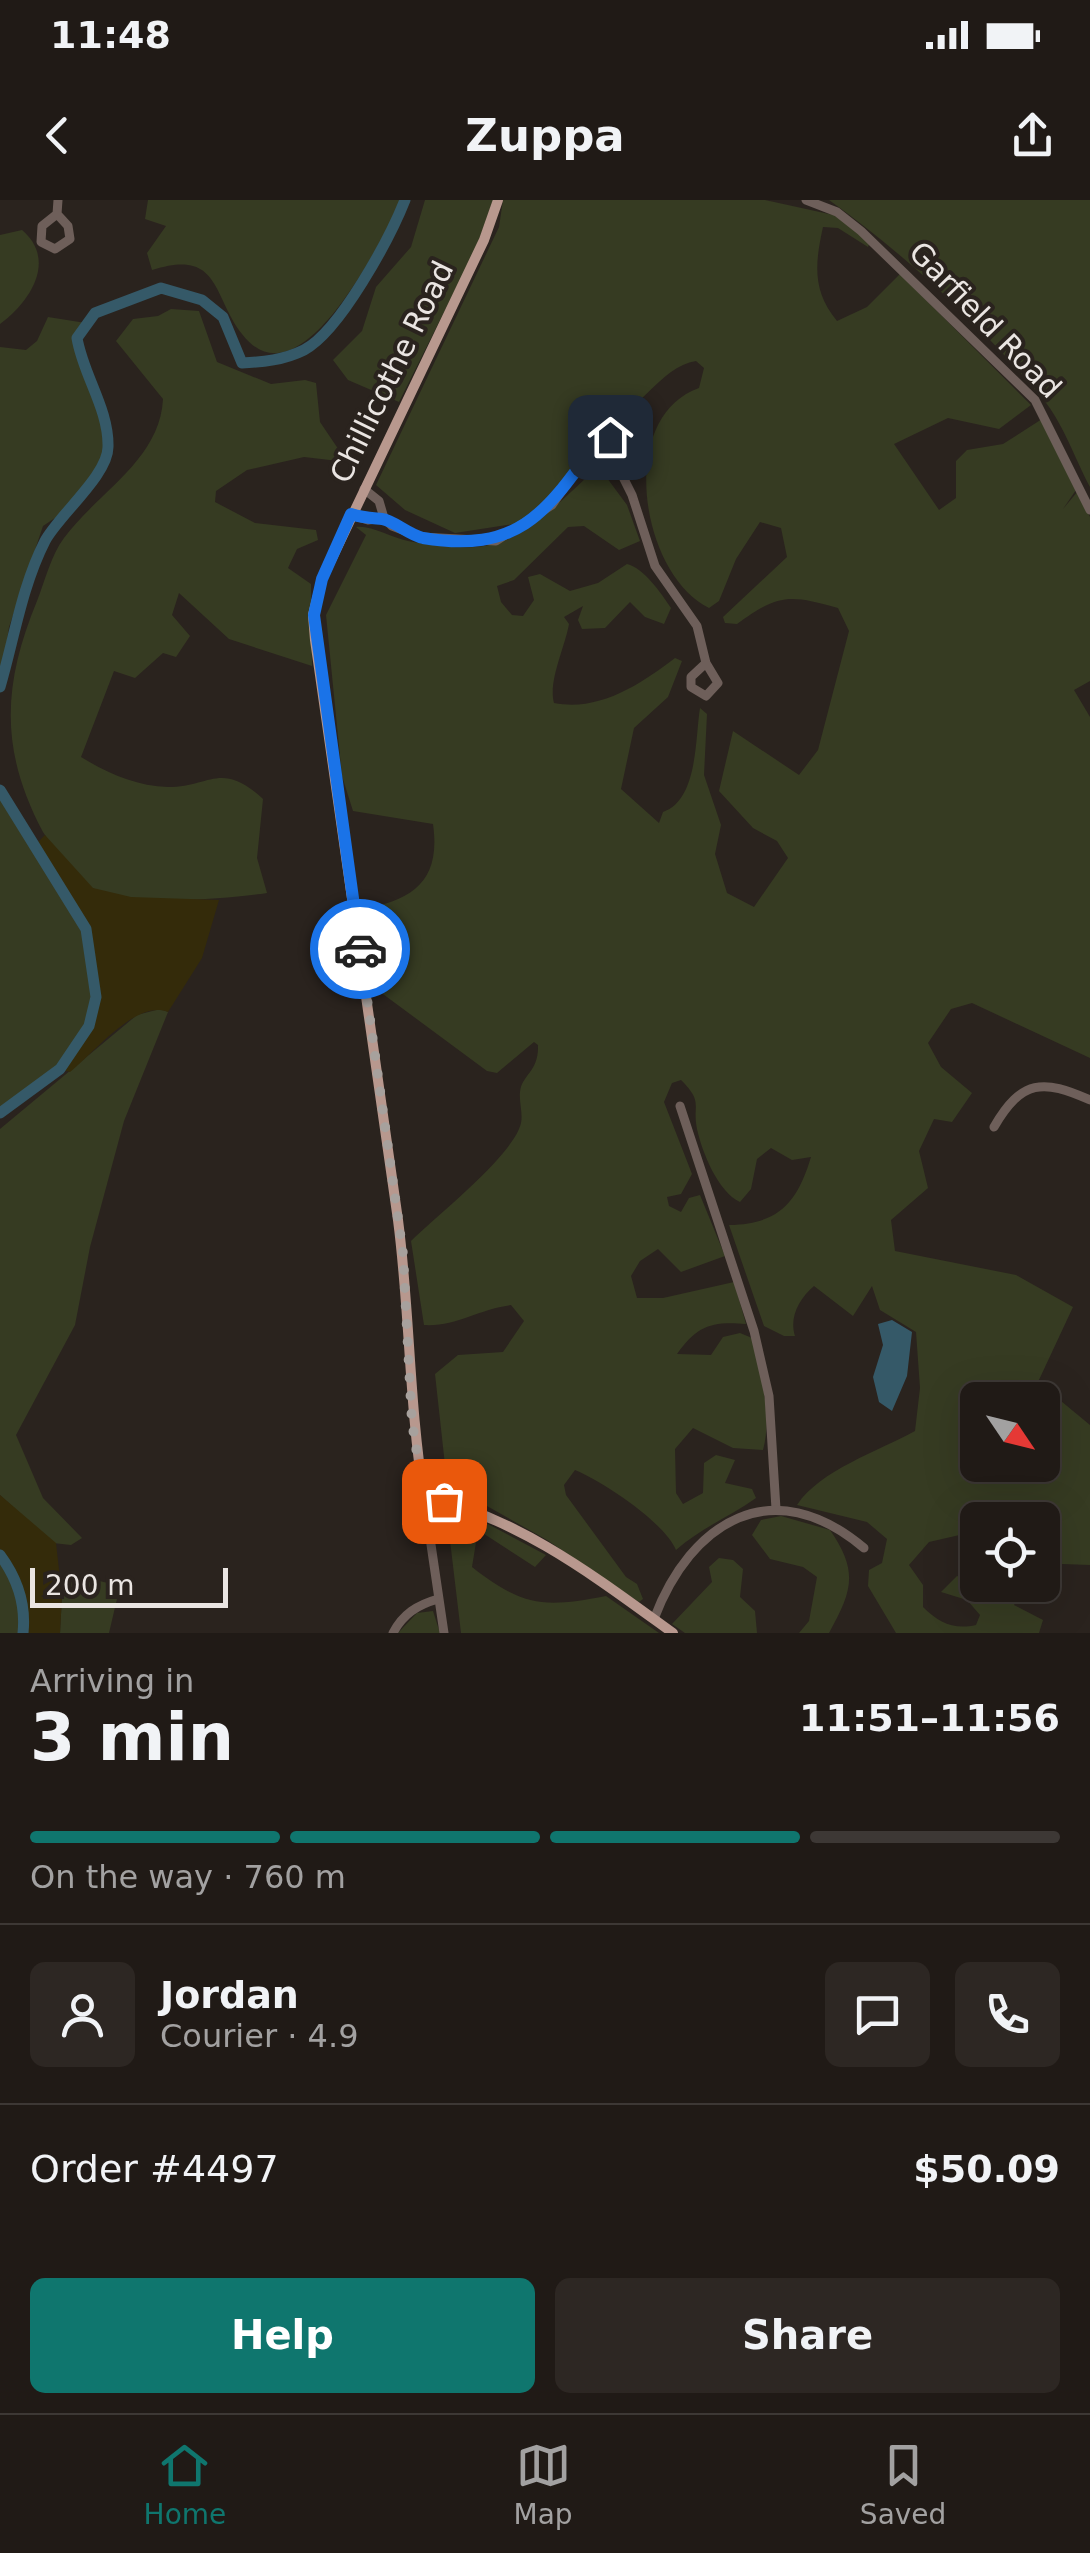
<!DOCTYPE html>
<meta charset="utf-8">
<style>
body{margin:0;font-family:"DejaVu Sans",sans-serif;background:#2d2723;color:#f1f3f6;height:100vh;display:flex;flex-direction:column;font-size:38px;white-space:nowrap}
*{box-sizing:border-box;margin:0}
p{font-size:32px;color:#a2a1a1}
.icon{flex:none;width:55px;height:55px;fill:none;stroke:currentColor;stroke-width:2;stroke-linecap:round;stroke-linejoin:round}
.map{position:relative;height:1433px;overflow:hidden}
.sheet{display:flex;flex-direction:column;background:#201a16;flex:1}
.sheet>*{flex:none}
.needle{width:65px;rotate:125deg}
.fabs{position:absolute;left:960px;top:1182px;display:grid;gap:20px}
.fabs a{display:grid;place-items:center;width:100px;height:100px;border-radius:15px;background:#201a16;box-shadow:0 10px 40px #0002,0 0 0 2px #3d3835;font-size:50px}
.scale{position:absolute;left:30px;bottom:25px;width:198px;box-sizing:border-box;padding-left:10px;border:5px solid #eae5e2;border-top:0;font-size:28px;line-height:35px;white-space:nowrap;color:#eae5e2;-webkit-text-stroke:8px #2a231e;paint-order:stroke}
.pin{position:absolute;display:grid;place-items:center;width:85px;height:85px;color:#fff;margin:-42px;border-radius:20px;box-shadow:0 5px 15px #0006}
.courier{position:absolute;display:grid;place-items:center;width:100px;height:100px;margin:-50px;border:8px solid #1a73e8;border-radius:50%;background:#fff;color:#222;box-shadow:0 2px 12px #0007}
.overview em{font-style:normal;font-weight:800}
.overview div{display:flex;flex-direction:column-reverse}
.overview{display:flex;align-items:center;justify-content:space-between;height:170px;padding:0 30px}
h1{font-size:65px;font-weight:800;line-height:75px}
.bar{display:grid;grid-template-columns:repeat(4,1fr);gap:15px 10px;align-content:center;height:120px;padding:0 30px}
.bar i{height:12px;border-radius:8px;background:#3d3835}
.bar .on{background:#0f766e}
.bar p{grid-column:span 4}
.line{display:flex;align-items:center;gap:25px;padding:0 30px;border-top:2px solid #3d3835}
.line div{flex:1}
.round{display:grid;place-items:center;flex:none;width:105px;height:105px;border-radius:15px;background:#2d2723}
.primary-button{display:flex;gap:20px;margin-top:auto;padding:20px 30px}
.primary-button a{flex:1;height:115px;border-radius:15px;background:#0f766e;color:#fff;font-size:40px;font-weight:800;line-height:115px;text-align:center}
.primary-button a+a{background:#2d2723;color:#f1f3f6}
.status{display:flex;justify-content:space-between;align-items:center;height:70px;padding:0 50px;background:#201a16;direction:ltr}
.status svg{height:28px;fill:currentColor}
header{display:flex;justify-content:space-between;align-items:center;height:130px;padding:0 30px;background:#201a16;font-size:45px;font-weight:800}
.menu{display:flex;justify-content:space-around;align-items:center;height:140px;border-top:2px solid #3d3835;background:#201a16;font-size:28px;color:#a2a1a1}
.menu a{display:grid;justify-items:center;gap:5px}
.menu .on{color:#0f766e}
.map>svg:first-child{display:block}
</style>
<div class="status"><b>11:48</b><svg viewBox="0 0 49 12"><path d="M0 12V9h3v3zM5 12V6h3v6zM10 12V3h3v9zM15 12V0h3v12zM26 1h20v11H26zM47 4h2v5h-2z"/></svg></div>
<header><svg class="icon" aria-label="back" viewBox="0 0 24 24"><path d="M15 5l-7 7 7 7"/></svg>Zuppa<svg class="icon" aria-label="share" viewBox="0 0 24 24"><path d="M12 15V3M7 8l5-5 5 5M5 13v7h14v-7"/></svg></header>
<div class="map">
<svg width="1090" height="1433" viewBox="0 0 1090 1433">
<rect width="100%" height="100%" fill="#2a231e"/>
<g fill="#363b22" fill-rule="evenodd">
<path d="M148 0H402C382 38 300 210 242 134 212 95 220 48 152 70L147 53 166 26 145 19Z"/>
<polygon points="425,0 493,0 476,48 399,202 348,180 333,160 362,131 376,87 411,47"/>
<path d="M503 0H765L838 16 870 42 868 47 838 28 823 27C815 63 812 91 837 121L867 107 900 74 1031 205 999 229 948 218 894 244 939 310 956 298V261L967 250 1003 244 1042 219 1076 290 1063 309 1078 291 1090 317V481L1074 490 1090 517V858L972 803 951 809 928 843 941 867 972 893 952 922 934 919 919 951 928 988 891 1020 895 1051 1016 1075 1073 1107 1038 1182 1090 1225V1365L1062 1364 1058 1334 1043 1358 1042 1320H978L977 1331 929 1342 909 1365 923 1385V1407C939 1423 954 1430 976 1425L980 1415 967 1400 941 1392 957 1376 1007 1392 1013 1385H1026L1014 1405 1043 1420 1039 1433H896L868 1386 869 1370 882 1363 887 1339 867 1322 797 1305C820 1270 879 1251 915 1231L920 1188 916 1132 880 1110 872 1086 853 1116 814 1086C799 1099 789 1117 795 1136H784L764 1126 729 1025C779 1024 797 1003 811 957L792 960 771 948 757 959 751 989 740 1002C718 992 702 952 697 929 692 904 704 903 681 880L672 883 664 902 692 974 681 994 667 997 669 1006 681 1012 689 998 700 995 725 1056 681 1072 658 1049 640 1061 631 1076 637 1098H663L734 1082 746 1124C711 1121 697 1126 677 1154L711 1155 723 1137 740 1133 752 1138C760 1173 773 1214 763 1250L733 1248 693 1228 675 1249 676 1293 683 1304 703 1293 704 1263 716 1255 735 1260 725 1283 752 1289 756 1298C729 1317 701 1328 676 1350 665 1323 604 1282 575 1270L564 1285 566 1295 626 1377 637 1384 643 1399 639 1402 547 1340 455 1288 446 1274 435 1174 458 1155 503 1152 524 1121 511 1105C479 1109 455 1127 424 1125L411 1041C436 1016 514 955 521 923 523 914 519 902 520 892 522 874 539 872 538 845L534 842 497 873 487 871 368 783 361 709C414 701 441 680 433 624L353 611 342 576 326 415 366 335 356 327C371 325 392 338 408 341 502 359 521 339 587 277L607 278 627 305 640 341 619 350 584 326 568 327 514 380 497 386 501 402 512 415 523 416 534 400 528 377 540 374 570 391 598 383 627 364C644 368 661 393 671 408L664 424 645 417 630 402 605 428 582 429 578 420 583 406 564 417 569 424C565 447 548 481 554 503 599 512 641 484 675 458L682 461 668 497 634 528 621 589 659 623 663 612C698 600 695 539 700 508L707 514 704 575 721 625 715 654 727 693 754 707 788 658 777 641 753 628 719 591 733 531 799 575 818 550 849 431 838 408C789 394 778 394 737 424L725 423 723 417 787 357 781 328 760 322 736 359 719 401 709 408C641 375 615 218 699 188L704 168 696 161C660 166 635 219 594 231L568 275 539 309 514 324 455 333 405 310 376 285 499 27ZM978 1200H1042V1265H978Z"/>
<path d="M829 0H1090V287C1075 259 1063 223 1043 199 982 126 906 55 829 0Z"/>
<path d="M22 30C57 60 31 101 0 124V35Z"/>
<path d="M171 109 199 111 217 162 271 184 305 180 316 183 320 222 347 262 304 257 247 270 216 291 215 302 255 323 316 330 318 340 297 349 288 368 311 384 312 466 229 439 179 393 172 415 190 436 176 457 163 453 135 478 114 471 81 557C107 573 136 586 168 587 210 587 221 560 263 599L257 658 267 693C228 699 129 707 94 689 75 679 54 649 43 632 0 551 2 486 37 401 45 381 51 355 64 338 98 292 160 260 163 199L116 141 133 119 158 116Z"/>
<path d="M48 117 92 124 77 138C82 166 94 186 103 212 119 261 83 301 43 326L9 427 0 487V147L26 150 37 141Z"/>
<polygon points="0,590 86,729 96,797 89,826 60,869 0,913"/>
<polygon points="160,809 168,812 124,921 90,1047 75,1125 16,1235 43,1298 82,1338 71,1345 53,1343 0,1295 0,929 137,815"/>
<path d="M469 1314 546 1355 535 1367 478 1330 472 1367C523 1407 544 1408 606 1396L659 1433H461L449 1332 456 1315Z"/>
<path d="M781 1316 830 1330C859 1372 852 1391 829 1433H799L809 1421 817 1377 803 1367 770 1359 752 1335 761 1320Z"/>
<path d="M0 1355C17 1378 26 1405 23 1433H0Z"/>
<polygon points="719,1358 733,1360 743,1369 740,1397 755,1411 757,1433 685,1433 672,1424 712,1382 709,1367"/>
<polygon points="71,1374 120,1386 109,1433 60,1433 62,1396"/>
<polygon points="433,1411 440,1433 398,1433 417,1413"/>
</g>
<g fill="#342b0a">
<path d="M45 635 93 688 131 697 219 700 202 758 168 812C136 799 93 854 70 872L60 869C70 855 83 839 89 823 114 758 66 698 34 646Z"/>
<polygon points="0,1295 56,1343 62,1396 60,1433 23,1433 25,1410 10,1368 0,1355"/>
</g>
<polygon fill="#355968" points="892,1120 912,1132 907,1176 892,1211 879,1202 873,1177 883,1145 878,1124"/>
<g fill="none" stroke-linecap="round" stroke-linejoin="round">
<g stroke="#355968" stroke-width="11">
<path d="M0 487C14 439 22 386 45 341 59 315 108 275 108 247 109 209 83 175 77 138L95 113 161 88 202 100 223 117 242 163C263 162 284 160 304 150 340 131 390 38 405 0"/>
<polyline points="0,590 86,729 96,797 89,826 60,869 0,913"/>
<path d="M0 1355C17 1378 26 1405 23 1433"/>
</g>
<g stroke="#6e5f5a" stroke-width="9">
<polyline points="806,0 837,12 861,31 1035,200 1090,310"/>
<polyline points="57,14 42,26 41,42 55,49 70,39 68,26 57,14 58,0"/>
<polyline points="590,252 615,261"/>
<polyline points="364,289 379,301 384,318 392,326 421,337 496,341 552,305 599,239 610,237 617,243 615,261 632,295 655,366 697,426 706,463 718,483 706,496 691,487 691,477 706,463"/>
<polyline points="351,315 368,320 384,318"/>
<polyline points="680,906 754,1131 769,1196 776,1309"/>
<path d="M994 927C1022 879 1043 879 1090 900"/>
<polyline points="424,1297 444,1433"/>
<path d="M654 1419C691 1321 773 1271 864 1348"/>
<path d="M393 1433C403 1414 417 1405 438 1399"/>
</g>
<path stroke="#b8988e" stroke-width="10" d="M498 0 484 40 322 379 313 415 315 440 398 1020C410 1112 409 1205 424 1297 517 1316 597 1378 673 1433"/>
</g>
<g fill="none" stroke-linecap="round" stroke-linejoin="round">
<polyline stroke="#a7a19d" stroke-width="10" stroke-dasharray="0 18" points="360,749 403,1054 412,1222 424,1297 444,1301"/>
<path stroke="#1a73e8" stroke-width="12" d="M360 749 314 415 322 379 351 314C363 318 371 318 382 319 393 320 409 335 423 338 521 354 547 311 599 239L610 237"/>
</g>
<g text-anchor="middle" stroke-width="8" stroke-linejoin="round" paint-order="stroke">
<g font-size="30" fill="#eae5e2" stroke="#2a231e">
<text transform="translate(985 120) rotate(46)" y="10">Garfield Road</text>
<text transform="translate(392 172) rotate(-64)" y="10">Chillicothe Road</text>
</g>
</g>
</svg>
<div class="fabs">
<a><svg class="needle" viewBox="-14 -14 28 28"><path d="M0-13l5 13h-10z" fill="#e53935"/><path d="M0 13l5-13h-10z" fill="#a2a1a1"/></svg></a>
<a><svg class="icon" aria-label="locate" viewBox="0 0 24 24"><circle cx="12" cy="12" r="6"/><path d="M12 2v4M12 18v4M2 12h4M18 12h4"/></svg></a>
</div>
<div class="scale">200 m</div>
<div class="pin" style="left:444px;top:1301px;background:#ea580c"><svg class="icon" aria-label="bag" viewBox="0 0 24 24"><path d="M5 8h14l-1 12H6zM9 8a3 3 0 0 1 6 0"/></svg></div>
<div class="pin" style="left:610px;top:237px;background:#1f2937"><svg class="icon" aria-label="home" viewBox="0 0 24 24"><path d="M3 11l9-7 9 7M6 9v11h12V9"/></svg></div>
<div class="courier" style="left:360px;top:749px"><svg class="icon" aria-label="car" viewBox="0 0 24 24"><path d="M5 17H2v-5l4-1 3-4h7l3 4 3 1v5h-3M9 17h6M6 11h13"/><circle cx="7" cy="17" r="2"/><circle cx="17" cy="17" r="2"/></svg></div>
</div>
<section class="sheet">
<div class="overview"><div><h1>3 min</h1><p>Arriving in</p></div><em>11:51–11:56</em></div>
<div class="bar"><i class="on"></i><i class="on"></i><i class="on"></i><i></i><p>On the way · 760 m</p></div>
<div class="line" style="height:180px"><a class="round"><svg class="icon" aria-label="person" viewBox="0 0 24 24"><circle cx="12" cy="8" r="4"/><path d="M4 21q1-7 8-7t8 7"/></svg></a><div><b>Jordan</b><p>Courier · 4.9</p></div><a class="round"><svg class="icon" aria-label="chat" viewBox="0 0 24 24"><path d="M4 5h16v11H9l-5 4z"/></svg></a><a class="round"><svg class="icon" aria-label="phone" viewBox="0 0 24 24"><path d="M5 4h4l2 5-3 2q2 4 5 5l2-3 5 2v4C11 20 4 13 5 4z"/></svg></a></div>
<div class="line" style="height:130px"><div>Order #4497</div><b>$50.09</b></div>
<div class="primary-button"><a>Help</a><a>Share</a></div>
</section>
<nav class="menu">
<a class="on"><svg class="icon" aria-label="home" viewBox="0 0 24 24"><path d="M3 11l9-7 9 7M6 9v11h12V9"/></svg>Home</a>
<a><svg class="icon" aria-label="map" viewBox="0 0 24 24"><path d="M3 6l6-2 6 2 6-2v14l-6 2-6-2-6 2zM9 4v14M15 6v14"/></svg>Map</a>
<a><svg class="icon" aria-label="saved" viewBox="0 0 24 24"><path d="M7 4h10v16l-5-4-5 4z"/></svg>Saved</a>
</nav>
